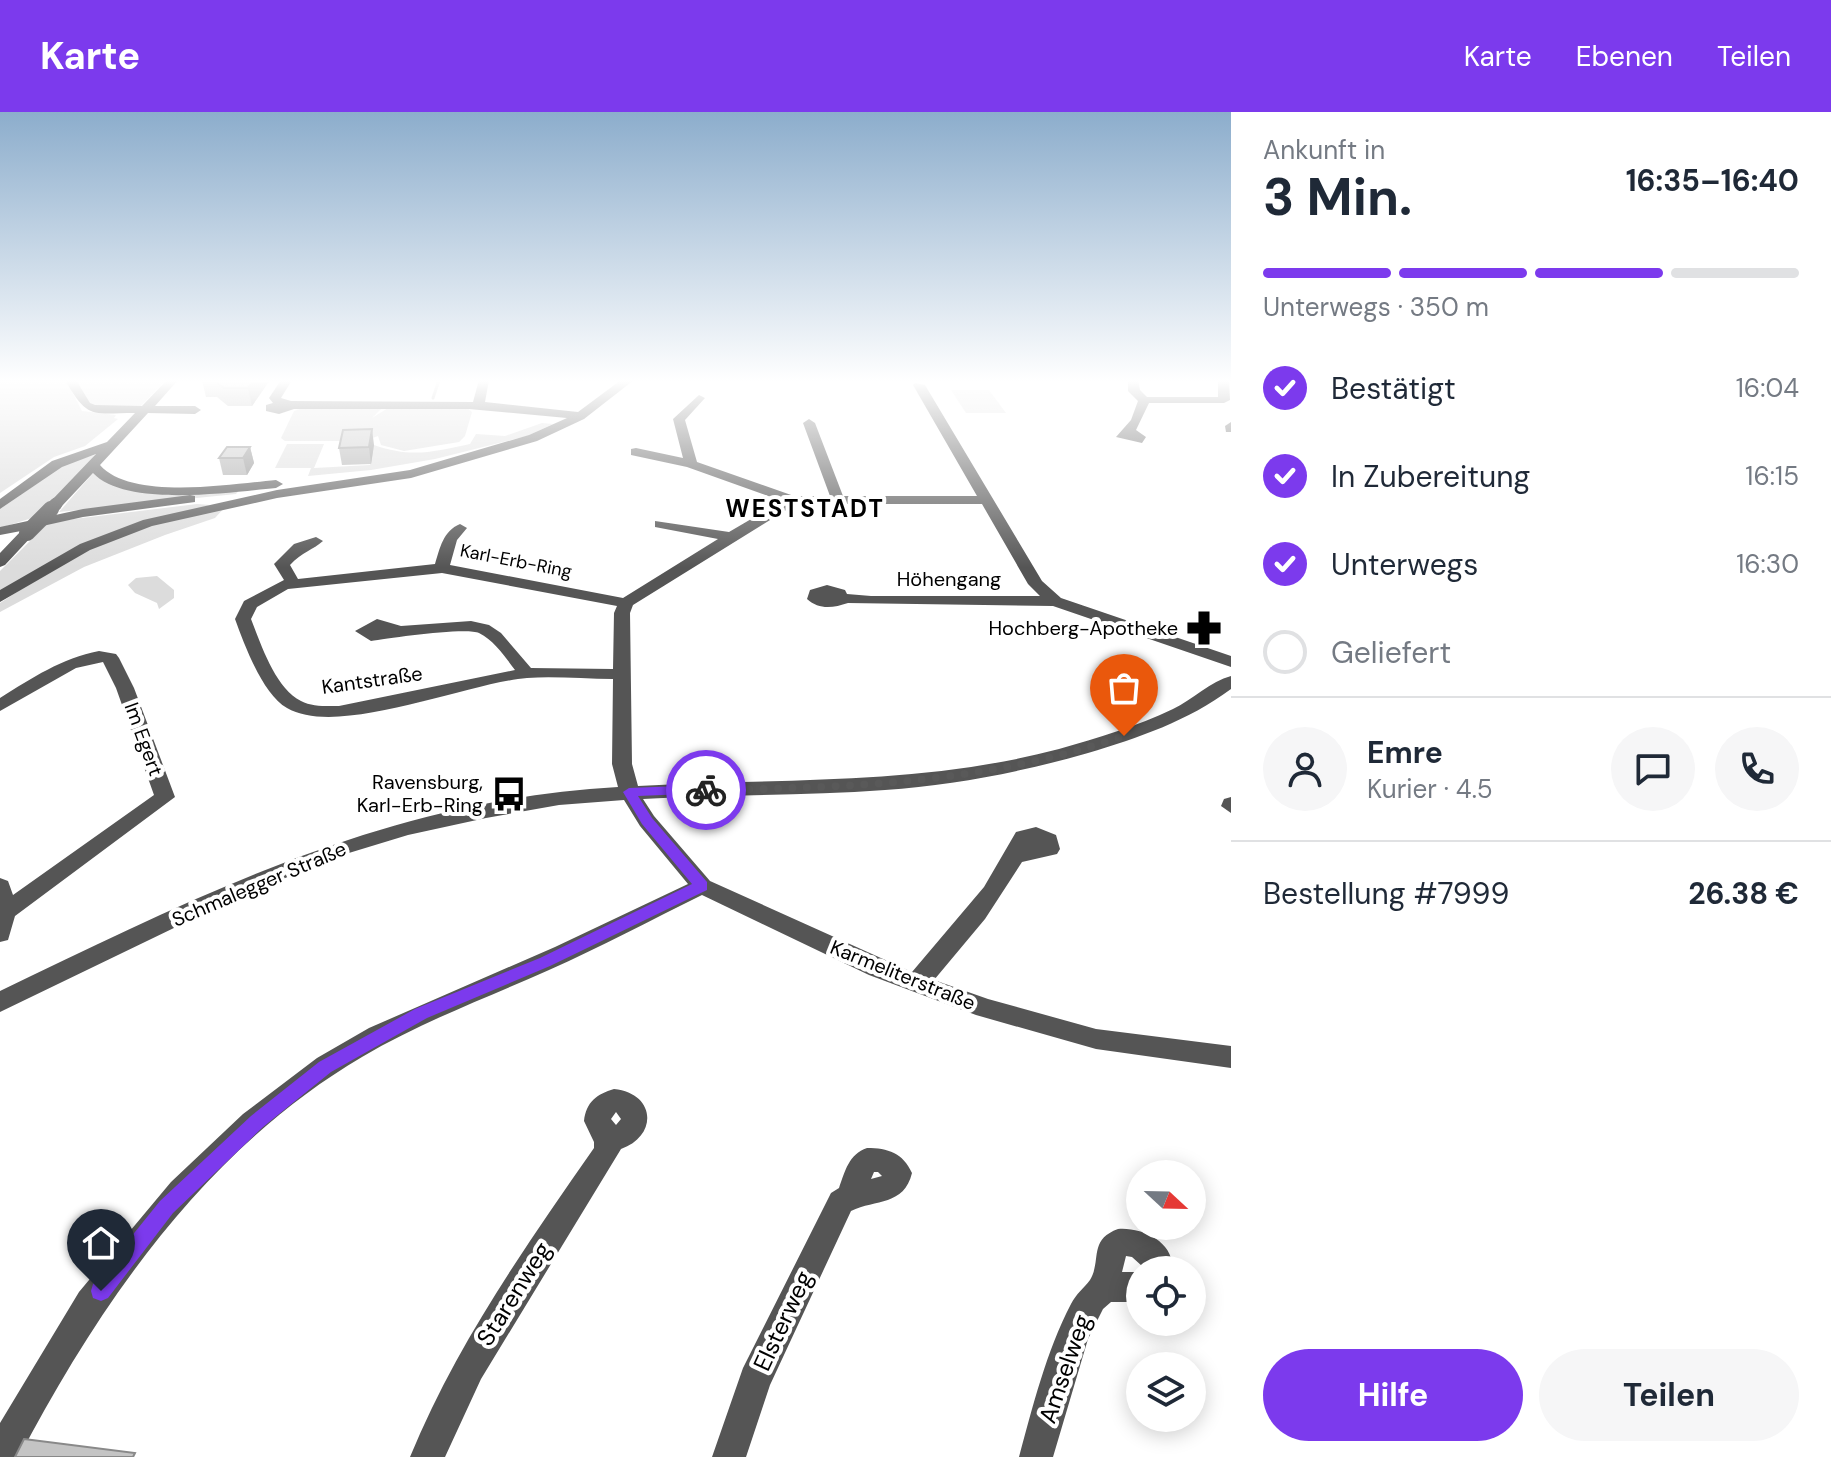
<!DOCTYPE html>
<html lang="de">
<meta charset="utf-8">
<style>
body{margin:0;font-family:"DM Sans",sans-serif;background:#f6f6f7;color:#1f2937;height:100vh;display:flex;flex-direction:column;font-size:30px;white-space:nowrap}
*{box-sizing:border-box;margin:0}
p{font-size:26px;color:#747a83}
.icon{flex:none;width:44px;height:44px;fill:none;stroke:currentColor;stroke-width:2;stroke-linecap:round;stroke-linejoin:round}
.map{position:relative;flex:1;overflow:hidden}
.panel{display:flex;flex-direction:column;background:#fff;width:600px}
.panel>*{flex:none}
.needle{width:52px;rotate:112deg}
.buttons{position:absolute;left:1126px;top:1048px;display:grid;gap:16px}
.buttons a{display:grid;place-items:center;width:80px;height:80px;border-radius:50%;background:#fff;box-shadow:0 4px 20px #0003;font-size:40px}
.pin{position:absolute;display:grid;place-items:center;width:68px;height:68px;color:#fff;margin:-82px -34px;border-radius:50% 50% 50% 0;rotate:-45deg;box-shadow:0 0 8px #0007}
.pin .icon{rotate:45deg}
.courier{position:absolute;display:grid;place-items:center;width:80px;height:80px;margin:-40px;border:6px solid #7c3aed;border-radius:50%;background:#fff;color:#222;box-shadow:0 2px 10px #0007}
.overview em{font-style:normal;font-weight:700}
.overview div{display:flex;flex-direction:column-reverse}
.overview{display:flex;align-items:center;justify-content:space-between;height:136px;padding:0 32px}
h1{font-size:52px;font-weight:700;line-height:60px}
.bar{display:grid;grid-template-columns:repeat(4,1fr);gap:12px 8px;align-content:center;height:96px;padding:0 32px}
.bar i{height:10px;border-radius:6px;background:#e0e1e3}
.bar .on{background:#7c3aed}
.bar p{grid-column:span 4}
.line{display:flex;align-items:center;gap:20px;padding:0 32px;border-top:2px solid #e0e1e3}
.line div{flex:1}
.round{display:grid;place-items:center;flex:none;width:84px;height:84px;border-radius:42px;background:#f6f6f7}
ol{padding:0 32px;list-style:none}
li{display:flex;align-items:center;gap:24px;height:88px}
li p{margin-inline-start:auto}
li .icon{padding:8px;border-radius:50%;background:#7c3aed;color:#fff;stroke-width:4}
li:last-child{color:#747a83}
li i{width:44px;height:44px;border:4px solid #e0e1e3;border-radius:50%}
.action{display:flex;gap:16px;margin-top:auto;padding:16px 32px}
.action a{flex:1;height:92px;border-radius:48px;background:#7c3aed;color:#fff;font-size:32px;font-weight:700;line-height:92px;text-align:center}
.action a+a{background:#f6f6f7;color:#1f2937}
header{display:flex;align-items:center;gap:48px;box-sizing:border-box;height:112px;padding:0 40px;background:#7c3aed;color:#fff}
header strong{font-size:38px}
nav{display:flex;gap:44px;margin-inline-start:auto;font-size:28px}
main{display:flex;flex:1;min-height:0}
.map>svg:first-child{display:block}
</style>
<header>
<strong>Karte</strong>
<nav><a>Karte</a><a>Ebenen</a><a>Teilen</a></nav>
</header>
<main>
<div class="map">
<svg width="1231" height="1345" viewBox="0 0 1231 1345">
<rect width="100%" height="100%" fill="#fff"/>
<g fill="#dcdcdc">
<polygon points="0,268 66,268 82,299 116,303 114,306 118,307 85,334 54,345 0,381"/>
<polygon points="73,268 166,268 138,297 102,297 86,291"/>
<polygon points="951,278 989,278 1006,301 966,301"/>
<polygon points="305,295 383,295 372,306 388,296 466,295 472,300 465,324 459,330 404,339 381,333 378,324 364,329 285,329 281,326 294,299"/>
<path d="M542 311 553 312 527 324 435 347 371 358 308 364 311 356H275L287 332H324L314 356 370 353 374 333C411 346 433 340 470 332L476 322 505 324Z"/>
<polygon points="95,343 56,392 32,406 0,416 0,397 68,350"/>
<polygon points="95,359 122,375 240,377 236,382 59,400"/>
<path d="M197 392 210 393C129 417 70 432 0 482V459L49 410Z"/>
<polygon points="226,394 215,406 165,423 84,455 0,500 0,491 71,445 141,415"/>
<polygon points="157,464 174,478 174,486 159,497 157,491 135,481 128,473 136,466"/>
</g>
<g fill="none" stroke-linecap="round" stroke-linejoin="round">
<polyline stroke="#a3a3a3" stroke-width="3" points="433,286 439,268"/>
<g fill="#555" fill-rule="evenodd">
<path d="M65 268H76L90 291 95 293 142 294 167 268H178L155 294H195L201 298 195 302 148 301 100 353C131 389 232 372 276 368L283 372 276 376C231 380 126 396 93 361L61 395H51V389L96 342 62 355 0 397V387L52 349 107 330 135 301C92 301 88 308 65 268Z"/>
<polygon points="281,268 292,268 281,286 291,289 473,290 479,268 489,268 485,290 578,300 621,268 634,268 584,307 537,329 411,366 277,386 152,414 90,438 0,490 0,478 80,432 143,408 277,378 410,358 529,323 567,306 469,297 294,297 279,302 266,299 266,293 273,291 269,286"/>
<polygon points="1128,268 1138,268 1140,278 1147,285 1218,285 1218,268 1229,268 1230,288 1224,291 1149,291 1136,318 1146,325 1142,331 1116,325 1131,308 1138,289 1128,279"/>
<path d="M915 271 925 273 1042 469 1061 486 1231 544V555L1053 494 848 491C833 496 819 498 807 487L810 478 827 473 845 478 847 482 871 484H1040L1028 472 982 392H796L633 493 630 501 632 652 638 674C779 666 920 674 1059 637 1098 626 1137 614 1173 597 1192 588 1211 569 1231 564V577C1188 609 1138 626 1088 641 1022 660 954 673 885 678 805 684 724 682 643 687L654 704 710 769 912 860 984 775 1016 720 1036 715 1056 723 1060 737 1057 742 1022 750 985 807 934 868 988 887 1096 917 1231 934V956L1096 937 976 903 869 863 702 783C651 808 601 835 549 858 486 886 421 910 362 945 207 1036 101 1189 19 1345H0V1311L79 1180 171 1070 243 1002 317 946 369 916 555 835 688 772 640 714 624 688 559 693 486 706 408 723 339 744 236 786 0 900V879C204 781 387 688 618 675L612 652 613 567C585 567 555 564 527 566 467 571 338 626 287 596 263 583 244 532 235 507L244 489 284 468 274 452 294 432 316 425 323 429C313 438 302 440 290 453L298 467 435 452C440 436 443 419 460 412L467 416 457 428 450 453 623 486 718 427 655 415V409L729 420 782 389 687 355 631 343V337L636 336 683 346 673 307 699 283 705 286 685 308 697 350 794 384H830L803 311 809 307 815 311 843 384H977L913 273ZM442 461 617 494 614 501 613 557 531 556 501 521 489 513 471 509 401 514 377 507 355 519 371 529C389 526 466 515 479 521 495 529 505 545 515 558L339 594C327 594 312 595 301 589 275 576 261 532 251 507L257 495 288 477Z"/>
<polygon points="1231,310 1231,320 1226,320 1225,314"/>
<polygon points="190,383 195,384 195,390 83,405 29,417 34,421 32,424 5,453 0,455 0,441 21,419 0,423 0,415 83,397"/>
<path d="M99 539 116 542 119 546 134 576 175 685 15 804 8 828 0 830V766L8 769 13 783 154 683 116 576 103 550 76 556 0 599V586C32 566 62 546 99 539Z"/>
<polygon points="1231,685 1231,701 1221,694 1224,687"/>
<path d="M614 977C655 981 659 1023 621 1037L481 1267 445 1345H410C456 1233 525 1135 594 1036V1030L584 1009C586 990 597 982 614 977ZM616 1000 621 1007 616 1013 611 1007Z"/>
<path d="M867 1036C888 1036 903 1041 912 1061 904 1094 876 1087 851 1099L770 1273 746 1345H712L743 1256 831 1081 839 1076C845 1059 849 1042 867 1036ZM874 1060H878L882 1064 871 1067Z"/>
<path d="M1118 1117C1142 1115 1175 1130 1172 1158H1142V1154L1132 1145 1126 1144 1122 1160H1140V1190H1111L1103 1197 1088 1227 1053 1345H1019C1033 1294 1046 1240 1071 1192 1076 1182 1084 1176 1090 1168 1102 1148 1088 1128 1118 1117Z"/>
</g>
<polyline stroke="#555" stroke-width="13" points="49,399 56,392"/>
<polyline stroke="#555" stroke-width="16" points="27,421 51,397"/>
</g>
<g fill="#a9a9a9">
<polygon points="202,268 270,268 252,294 228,294 217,285 206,285"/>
<polygon points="374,333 371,352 342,353 339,336"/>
<polygon points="250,335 254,351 247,363 223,363 219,346"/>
</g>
<g fill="#898989">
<polygon points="254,268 270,268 252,294 248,276"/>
<polygon points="372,317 374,333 371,352 369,335"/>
<polygon points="250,335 254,351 247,363 243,346"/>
</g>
<g fill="#c4c4c4" stroke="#898989" stroke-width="2">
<polygon points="202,268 254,268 248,276 224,276 214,268"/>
<polygon points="372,317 369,335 339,336 343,318"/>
<polygon points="227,335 250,335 243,346 219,346"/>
<polygon points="24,1327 135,1341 133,1345 15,1345"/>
</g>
<linearGradient id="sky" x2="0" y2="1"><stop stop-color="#8cadcc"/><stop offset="0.59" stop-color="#fff"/><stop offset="1" stop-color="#fff" stop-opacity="0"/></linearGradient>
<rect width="1231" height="456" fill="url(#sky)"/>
<polygon fill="#7c3aed" points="706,673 713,678 711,681 638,684 652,706 707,770 707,778 550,854 427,906 331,960 263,1015 173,1101 108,1186 101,1189 93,1186 91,1179 93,1172 160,1089 251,1004 319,950 415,897 540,846 692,772 642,712 623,680 629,676"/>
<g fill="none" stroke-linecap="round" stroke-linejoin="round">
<path stroke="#595959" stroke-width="8" stroke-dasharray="0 14.4" d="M706 678C851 676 986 671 1124 624"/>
</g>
<defs>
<g id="pharmacy-bare" transform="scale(2.76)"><path d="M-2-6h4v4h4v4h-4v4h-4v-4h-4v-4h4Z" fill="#000" stroke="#fff" stroke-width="2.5" paint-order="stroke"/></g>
<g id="bus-bare" transform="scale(2.76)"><path d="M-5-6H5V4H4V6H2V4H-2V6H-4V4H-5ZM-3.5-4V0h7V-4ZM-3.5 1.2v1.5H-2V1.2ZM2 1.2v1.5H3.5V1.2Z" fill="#000" stroke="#fff" stroke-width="2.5" paint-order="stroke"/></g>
</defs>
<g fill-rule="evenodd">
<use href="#pharmacy-bare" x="1204" y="516"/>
<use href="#bus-bare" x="509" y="682"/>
</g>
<g text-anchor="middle" stroke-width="8" stroke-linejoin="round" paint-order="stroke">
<g font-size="18" fill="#000" stroke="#fff">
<text transform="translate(516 449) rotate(11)" y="6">Karl-Erb-Ring</text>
</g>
<g font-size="20" fill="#000" stroke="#fff">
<text x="949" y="474">Höhengang</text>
<text transform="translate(372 568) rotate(-8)" y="7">Kantstraße</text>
<text transform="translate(144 627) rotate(70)" y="7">Im Egert</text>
<text transform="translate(259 772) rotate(-23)" y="7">Schmalegger Straße</text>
<text transform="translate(903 863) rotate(22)" y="7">Karmeliterstraße</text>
</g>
<g font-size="20" fill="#000" stroke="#fff" text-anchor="end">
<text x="1178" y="523">Hochberg-Apotheke</text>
<text x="483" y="677">Ravensburg,<tspan x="483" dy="23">Karl-Erb-Ring</tspan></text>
</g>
<g font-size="24" font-weight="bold" letter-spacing="2" fill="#000" stroke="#fff">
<text x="805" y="405">WESTSTADT</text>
</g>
<g font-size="24" fill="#000" stroke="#fff">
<text transform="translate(514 1182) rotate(-58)" y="8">Starenweg</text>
<text transform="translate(783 1209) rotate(-65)" y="8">Elsterweg</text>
<text transform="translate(1065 1257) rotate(-71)" y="8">Amselweg</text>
</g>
</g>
</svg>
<div class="buttons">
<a><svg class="needle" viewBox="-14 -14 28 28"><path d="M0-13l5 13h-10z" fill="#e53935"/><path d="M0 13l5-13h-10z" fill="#747a83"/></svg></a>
<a><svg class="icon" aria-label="locate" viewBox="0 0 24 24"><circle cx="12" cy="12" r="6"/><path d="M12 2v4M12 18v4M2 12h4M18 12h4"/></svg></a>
<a><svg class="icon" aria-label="layers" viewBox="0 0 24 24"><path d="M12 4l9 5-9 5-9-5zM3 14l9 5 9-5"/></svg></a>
</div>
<div class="pin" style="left:1124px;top:624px;background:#ea580c"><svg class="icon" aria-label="bag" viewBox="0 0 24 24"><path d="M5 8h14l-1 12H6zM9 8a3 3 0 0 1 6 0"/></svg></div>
<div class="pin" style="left:101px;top:1179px;background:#1f2937"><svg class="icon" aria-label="home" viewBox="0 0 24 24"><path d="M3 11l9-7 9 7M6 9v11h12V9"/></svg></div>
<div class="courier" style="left:706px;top:678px"><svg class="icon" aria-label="bike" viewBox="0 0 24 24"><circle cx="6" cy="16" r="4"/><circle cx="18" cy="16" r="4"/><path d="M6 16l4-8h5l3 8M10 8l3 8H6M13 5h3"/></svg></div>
</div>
<section class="panel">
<div class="overview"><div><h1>3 Min.</h1><p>Ankunft in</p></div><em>16:35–16:40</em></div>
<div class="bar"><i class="on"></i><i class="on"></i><i class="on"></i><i></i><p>Unterwegs · 350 m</p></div>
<ol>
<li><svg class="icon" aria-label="check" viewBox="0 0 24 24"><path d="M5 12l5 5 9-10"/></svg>Bestätigt<p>16:04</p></li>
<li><svg class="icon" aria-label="check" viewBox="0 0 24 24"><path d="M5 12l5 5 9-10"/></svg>In Zubereitung<p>16:15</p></li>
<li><svg class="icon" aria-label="check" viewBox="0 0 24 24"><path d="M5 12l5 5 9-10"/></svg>Unterwegs<p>16:30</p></li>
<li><i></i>Geliefert</li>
</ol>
<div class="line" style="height:144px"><a class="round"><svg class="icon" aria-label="person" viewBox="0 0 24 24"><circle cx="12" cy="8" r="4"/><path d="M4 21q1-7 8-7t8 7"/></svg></a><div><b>Emre</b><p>Kurier · 4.5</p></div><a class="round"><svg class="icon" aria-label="chat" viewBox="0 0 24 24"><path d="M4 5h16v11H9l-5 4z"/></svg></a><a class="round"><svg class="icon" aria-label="phone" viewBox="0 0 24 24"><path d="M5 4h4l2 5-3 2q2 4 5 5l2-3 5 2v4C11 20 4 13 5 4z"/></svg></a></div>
<div class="line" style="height:104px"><div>Bestellung #7999</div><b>26.38 €</b></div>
<div class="action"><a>Hilfe</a><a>Teilen</a></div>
</section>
</main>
